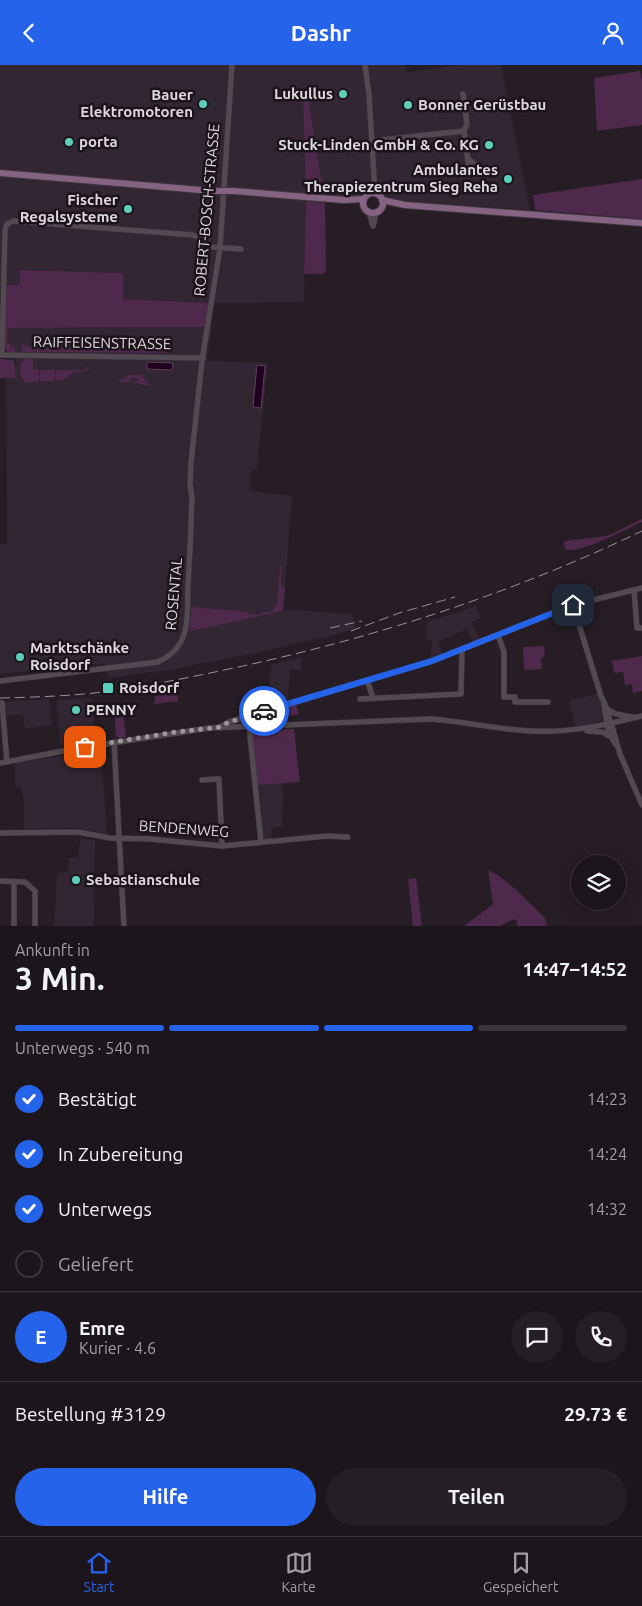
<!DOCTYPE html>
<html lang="de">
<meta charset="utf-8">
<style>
body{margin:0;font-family:Ubuntu,sans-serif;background:#251f25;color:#f1f3f6;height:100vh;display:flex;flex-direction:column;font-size:19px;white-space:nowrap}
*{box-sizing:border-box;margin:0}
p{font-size:16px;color:#a09fa3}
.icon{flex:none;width:28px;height:28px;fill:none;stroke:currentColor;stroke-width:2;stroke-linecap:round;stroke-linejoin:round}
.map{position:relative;height:861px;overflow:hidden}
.side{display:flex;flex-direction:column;background:#1c161c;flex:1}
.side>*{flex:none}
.buttons{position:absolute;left:571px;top:790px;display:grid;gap:10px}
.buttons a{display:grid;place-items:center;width:55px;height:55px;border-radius:50%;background:#1c161c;box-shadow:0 5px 20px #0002,0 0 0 1px #3a353b;font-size:25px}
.pin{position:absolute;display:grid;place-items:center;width:42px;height:42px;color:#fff;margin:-21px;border-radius:10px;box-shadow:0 2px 8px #0006}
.courier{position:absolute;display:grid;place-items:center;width:50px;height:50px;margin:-25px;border:4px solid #2563eb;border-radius:50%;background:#fff;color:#222;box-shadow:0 1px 6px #0007}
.head em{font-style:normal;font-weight:600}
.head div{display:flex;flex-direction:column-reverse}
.head{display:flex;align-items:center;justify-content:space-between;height:85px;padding:0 15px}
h1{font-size:32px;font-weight:600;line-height:38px}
.bar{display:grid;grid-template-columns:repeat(4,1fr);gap:8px 5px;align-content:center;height:60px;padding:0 15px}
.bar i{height:6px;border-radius:4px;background:#3a353b}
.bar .on{background:#2563eb}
.bar p{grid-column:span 4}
.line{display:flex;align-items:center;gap:12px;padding:0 15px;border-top:1px solid #3a353b}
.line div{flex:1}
.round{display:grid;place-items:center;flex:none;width:52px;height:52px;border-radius:26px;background:#251f25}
ol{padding:0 15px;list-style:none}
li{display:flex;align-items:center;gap:15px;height:55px}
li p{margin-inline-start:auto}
li .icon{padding:5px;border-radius:50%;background:#2563eb;color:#fff;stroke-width:4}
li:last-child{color:#a09fa3}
li i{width:28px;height:28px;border:2px solid #3a353b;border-radius:50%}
.cta{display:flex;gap:10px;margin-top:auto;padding:10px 15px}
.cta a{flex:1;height:58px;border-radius:30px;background:#2563eb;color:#fff;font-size:20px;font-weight:600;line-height:58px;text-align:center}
.cta a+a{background:#251f25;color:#f1f3f6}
header{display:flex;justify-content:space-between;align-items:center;height:65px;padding:0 15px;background:#2563eb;color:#fff;font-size:22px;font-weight:600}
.tab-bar{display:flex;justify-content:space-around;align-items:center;height:70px;border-top:1px solid #3a353b;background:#1c161c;font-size:14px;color:#a09fa3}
.tab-bar a{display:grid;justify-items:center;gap:2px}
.tab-bar .on{color:#2563eb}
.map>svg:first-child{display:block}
</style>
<header><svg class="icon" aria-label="back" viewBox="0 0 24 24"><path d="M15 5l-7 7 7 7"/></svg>Dashr<svg class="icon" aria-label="person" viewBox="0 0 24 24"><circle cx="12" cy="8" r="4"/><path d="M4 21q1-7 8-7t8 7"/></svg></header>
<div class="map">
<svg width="642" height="861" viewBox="0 0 642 861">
<rect width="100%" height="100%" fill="#261d25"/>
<g fill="#322632">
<polygon points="0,0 404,0 406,7 460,0 501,0 530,145 392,135 387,133 378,125 369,124 363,129 357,132 306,130 304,237 210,238 123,234 123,208 20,205 20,221 4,230 0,230"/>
<polygon points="212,262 207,296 268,298 257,403 251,405 249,426 292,431 283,546 294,545 351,549 356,563 338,569 255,588 174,604 131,610 108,613 106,598 0,609 0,479 7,478 6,313 16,313 15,282 10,282 7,278 8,263"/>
<polygon points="476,541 481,553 472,557 480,575 473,578 467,564 438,576 443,589 430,595 432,575 425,576 427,557"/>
<polygon points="301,592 301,605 290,604 288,637 267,643 271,600"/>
<polygon points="598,629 602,644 602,655 592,659 575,661 569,635"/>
<polygon points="92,633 95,675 69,680 60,680 56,635"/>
<polygon points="49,634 52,660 25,664 23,650 6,650 4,637"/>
<polygon points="84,687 85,697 102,696 107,769 78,763 24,764 24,731 22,728 21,723 15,722 15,698"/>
<polygon points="282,717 284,745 282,746 283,761 271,763 272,774 263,775 257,720"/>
<polygon points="80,774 95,775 94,861 54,861 57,808 68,807 69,793 78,792"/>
</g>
<g fill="#4f294c">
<polygon points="640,6 642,15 642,60 597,66 594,13"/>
<polygon points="303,26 307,27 324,131 306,129"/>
<polygon points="642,114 642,154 535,145 533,130"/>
<polygon points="306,136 325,138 326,206 323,209 304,209"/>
<polygon points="20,205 123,208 123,234 210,238 205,262 8,263 7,278 11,279 11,282 15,282 15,287 7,287 5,284 5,220 20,220"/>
<polygon points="24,278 25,282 166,284 167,288 23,287 21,281"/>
<path d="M33 293V304L39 305V316L27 318C19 314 20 306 21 298L25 294Z"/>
<polygon points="0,294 13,295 15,301 16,313 0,313"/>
<polygon points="86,302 89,303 88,306 74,307 64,315 56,316 56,305 86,305"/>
<rect x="40" y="305" width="15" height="11"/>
<path d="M129 310H141L150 320C143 321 138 318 131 317V316H138V313H130V317H117Z"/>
<path d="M642 454V457C627 464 578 490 565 484L564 476 607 471Z"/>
<polygon points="280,501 282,501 281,522 285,523 283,546 190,566 191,542 249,547 249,549 261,550 261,547 273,547 274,541 277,542"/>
<polygon points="544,581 545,592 541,593 542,604 524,605 523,582"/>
<polygon points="642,591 642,626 633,628 632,619 625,620 623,607 614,608 612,596"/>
<polygon points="176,628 178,629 178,639 177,636 155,639 154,641 155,631"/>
<polygon points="296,639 299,649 288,651 288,656 237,658 237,657"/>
<polygon points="123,644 126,672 119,673 116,671 114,645"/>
<polygon points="294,664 300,717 257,720 251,665"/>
<polygon points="488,805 499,811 513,822 545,853 547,861 517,861 517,856 514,854 500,861 464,861 493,839"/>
<polygon points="416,813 422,861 413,861 408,814"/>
</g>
<g fill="#210020" stroke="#5a4159">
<polygon points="147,297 173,298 172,305 147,304"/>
<polygon points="257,300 265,301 261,343 253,342"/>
</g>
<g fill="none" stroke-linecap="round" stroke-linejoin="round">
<g stroke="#403940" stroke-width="6">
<g id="minor">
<polyline points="365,0 369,29 375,128"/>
<polyline points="463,29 467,59 464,66"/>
<polyline points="371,76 464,66 469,104 473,110 478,110 480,107 480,103 468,94"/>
<polyline points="369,147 373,161"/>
<polyline points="374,158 376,147"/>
<polyline points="0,290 203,293"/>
<polyline points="2,290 5,165 7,159 13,156 193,170 203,175 211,182 241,184"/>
<polyline points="634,525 637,563 642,563"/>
<polyline points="573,540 601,631 607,644 620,689 642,740"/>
<polyline points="498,570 504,587 504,632 515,632 515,637 548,637"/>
<polyline points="367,615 373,633"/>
<path d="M0 616 158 597C166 593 174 588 179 580 190 564 187 537 188 519 190 490 191 461 192 433L190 419 191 398 202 296 220 183 232 0"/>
<polyline points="360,634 461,629 462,585"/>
<polyline points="0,638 2,638 7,697"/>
<polyline points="604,639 608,666 616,680"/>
<polyline points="607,644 616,649 632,652"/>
<polyline points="249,661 261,777"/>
<polyline points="220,662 229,657 432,596 573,540 642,523"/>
<polyline points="587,666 602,667 609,671"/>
<polyline points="114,677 124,861"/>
<path d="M0 698 74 684 209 663 430 654C464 656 498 665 532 666 570 668 605 660 642 651"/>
<polyline points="202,715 219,714 222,781"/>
<polyline points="0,768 78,767 110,773 150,774 222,781 327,771 348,772"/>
<polyline points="0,816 25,817 35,826 35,861"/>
<polyline points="14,817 14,861"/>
</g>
</g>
<g stroke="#403940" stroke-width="8">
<g id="major">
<polyline points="0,108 212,126"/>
<polyline points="234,126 344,135 364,134"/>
<circle cx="373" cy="138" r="10"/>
<polyline points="382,135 405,140 642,158"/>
</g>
</g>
<use href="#minor" stroke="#534951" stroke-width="5"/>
<use href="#major" stroke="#876383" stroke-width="6"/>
<g stroke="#989097" stroke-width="1" stroke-dasharray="10 5" stroke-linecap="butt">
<polyline points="330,563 362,556"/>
<polyline points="351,566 399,548 455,532"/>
<path d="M0 633C39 632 78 631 117 625 159 619 201 610 243 601 380 571 515 527 642 466"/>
</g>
<g stroke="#403940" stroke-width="8" stroke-linecap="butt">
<polyline id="major-bridge" points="212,126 234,126"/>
</g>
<use href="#major-bridge" stroke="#876383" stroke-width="6"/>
</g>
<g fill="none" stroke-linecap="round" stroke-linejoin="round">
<polyline stroke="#9e979d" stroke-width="5" stroke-dasharray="0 9" points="85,682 175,667 220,662 229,657 264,646"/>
<polyline stroke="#2563eb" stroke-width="6" points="264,646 432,596 573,540"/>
</g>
<g fill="#5cceba" stroke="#1c141b" stroke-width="2">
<circle cx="343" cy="29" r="5"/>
<circle cx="203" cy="39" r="5"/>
<circle cx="408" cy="40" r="5"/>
<circle cx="69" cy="77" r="5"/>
<circle cx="489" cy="80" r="5"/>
<circle cx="508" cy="114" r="5"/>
<circle cx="128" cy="144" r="5"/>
<circle cx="20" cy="592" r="5"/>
<rect x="102" y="617" width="12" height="12" rx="2.5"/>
<circle cx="76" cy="645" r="5"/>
<circle cx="76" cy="815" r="5"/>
</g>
<g text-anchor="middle" stroke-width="5" stroke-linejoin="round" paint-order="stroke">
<g font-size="15" font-weight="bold" fill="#ded8dd" stroke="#1c141b" text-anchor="start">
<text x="333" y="34" text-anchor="end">Lukullus</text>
<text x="193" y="35" text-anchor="end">Bauer<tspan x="193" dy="17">Elektromotoren</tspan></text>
<text x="418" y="45">Bonner Gerüstbau</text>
<text x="79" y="82">porta</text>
<text x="479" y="85" text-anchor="end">Stuck-Linden GmbH &amp; Co. KG</text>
<text x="498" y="110" text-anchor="end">Ambulantes<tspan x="498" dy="17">Therapiezentrum Sieg Reha</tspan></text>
<text x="118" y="140" text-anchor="end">Fischer<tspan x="118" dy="17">Regalsysteme</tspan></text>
<text x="30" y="588">Marktschänke<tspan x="30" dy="17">Roisdorf</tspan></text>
<text x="119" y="628">Roisdorf</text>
<text x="86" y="650">PENNY</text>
<text x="86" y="820">Sebastianschule</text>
</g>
<g font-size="15" fill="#ded8dd" stroke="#1c141b">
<text transform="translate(207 145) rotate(-85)" y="5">ROBERT-BOSCH-STRASSE</text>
<text transform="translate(102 278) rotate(1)" y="5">RAIFFEISENSTRASSE</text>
<text transform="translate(174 529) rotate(-85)" y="5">ROSENTAL</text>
<text transform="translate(184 764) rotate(4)" y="5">BENDENWEG</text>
</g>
</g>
</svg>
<div class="buttons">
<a><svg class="icon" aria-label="layers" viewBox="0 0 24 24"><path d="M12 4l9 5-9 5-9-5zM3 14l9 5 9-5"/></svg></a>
</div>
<div class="pin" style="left:85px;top:682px;background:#ea580c"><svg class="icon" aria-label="bag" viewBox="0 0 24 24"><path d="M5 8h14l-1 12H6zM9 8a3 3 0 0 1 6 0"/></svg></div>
<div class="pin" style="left:573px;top:540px;background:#1f2937"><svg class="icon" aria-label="home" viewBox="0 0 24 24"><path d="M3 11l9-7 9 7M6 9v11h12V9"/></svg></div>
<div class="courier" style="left:264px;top:646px"><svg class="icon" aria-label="car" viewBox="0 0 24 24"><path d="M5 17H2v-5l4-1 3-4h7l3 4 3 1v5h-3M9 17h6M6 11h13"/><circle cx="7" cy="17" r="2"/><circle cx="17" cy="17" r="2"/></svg></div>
</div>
<section class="side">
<div class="head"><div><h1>3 Min.</h1><p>Ankunft in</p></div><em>14:47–14:52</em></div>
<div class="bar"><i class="on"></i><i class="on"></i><i class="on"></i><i></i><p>Unterwegs · 540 m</p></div>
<ol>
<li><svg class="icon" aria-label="check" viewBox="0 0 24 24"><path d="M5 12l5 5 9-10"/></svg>Bestätigt<p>14:23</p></li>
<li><svg class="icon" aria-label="check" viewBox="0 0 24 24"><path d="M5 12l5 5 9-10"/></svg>In Zubereitung<p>14:24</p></li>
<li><svg class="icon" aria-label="check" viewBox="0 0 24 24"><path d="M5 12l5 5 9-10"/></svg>Unterwegs<p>14:32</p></li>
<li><i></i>Geliefert</li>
</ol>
<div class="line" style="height:90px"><b class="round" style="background:#2563eb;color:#fff">E</b><div><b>Emre</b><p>Kurier · 4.6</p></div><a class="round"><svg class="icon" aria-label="chat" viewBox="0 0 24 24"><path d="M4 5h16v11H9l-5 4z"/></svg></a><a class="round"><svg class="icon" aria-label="phone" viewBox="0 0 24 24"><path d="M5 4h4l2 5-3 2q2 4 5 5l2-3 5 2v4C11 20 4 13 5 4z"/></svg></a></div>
<div class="line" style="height:65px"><div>Bestellung #3129</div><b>29.73 €</b></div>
<div class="cta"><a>Hilfe</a><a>Teilen</a></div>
</section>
<nav class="tab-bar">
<a class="on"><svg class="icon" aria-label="home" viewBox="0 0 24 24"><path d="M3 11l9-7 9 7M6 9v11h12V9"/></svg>Start</a>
<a><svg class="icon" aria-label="map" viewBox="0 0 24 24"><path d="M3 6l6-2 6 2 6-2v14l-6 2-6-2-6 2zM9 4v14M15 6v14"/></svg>Karte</a>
<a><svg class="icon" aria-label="saved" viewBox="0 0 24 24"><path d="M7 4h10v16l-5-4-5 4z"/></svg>Gespeichert</a>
</nav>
